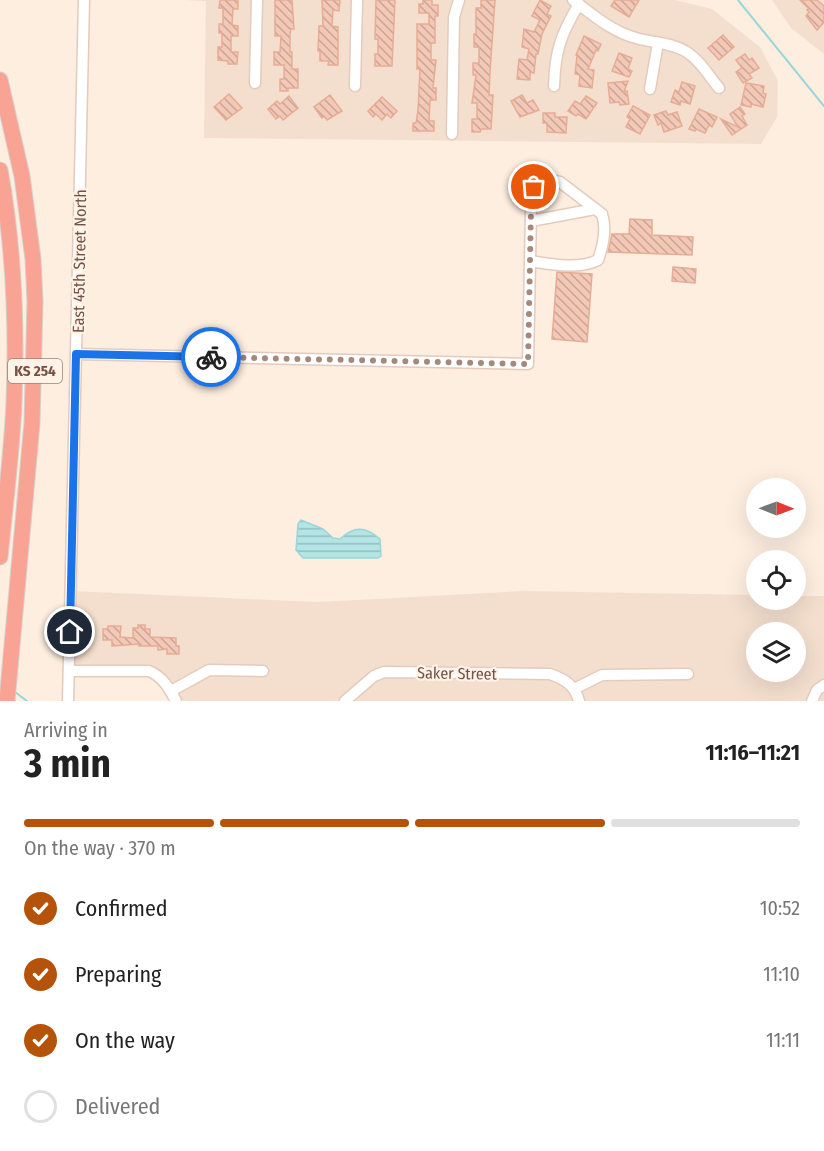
<!DOCTYPE html>
<meta charset="utf-8">
<style>
body{margin:0;font-family:"Fira Sans Condensed",sans-serif;background:#f2f2f2;color:#222;height:100vh;display:flex;flex-direction:column;font-size:22px;white-space:nowrap}
*{box-sizing:border-box;margin:0}
p{font-size:20px;color:#767676}
.icon{flex:none;width:33px;height:33px;fill:none;stroke:currentColor;stroke-width:2;stroke-linecap:round;stroke-linejoin:round}
.map{position:relative;height:701px;overflow:hidden}
.drawer{display:flex;flex-direction:column;background:#fff;flex:1}
.drawer>*{flex:none}
.needle{width:39px;rotate:91deg}
.buttons{position:absolute;left:746px;top:478px;display:grid;gap:12px}
.buttons a{display:grid;place-items:center;width:60px;height:60px;border-radius:50%;background:#fff;box-shadow:0 6px 24px #0002;font-size:30px}
.pin{position:absolute;display:grid;place-items:center;width:51px;height:51px;color:#fff;margin:-26px;border:3px solid #fff;border-radius:50%;box-shadow:0 2px 6px #0007}
.courier{position:absolute;display:grid;place-items:center;width:60px;height:60px;margin:-30px;border:4px solid #1a73e8;border-radius:50%;background:#fff;color:#222;box-shadow:0 2px 8px #0007}
.head em{font-style:normal;font-weight:700}
.head div{display:flex;flex-direction:column-reverse}
.head{display:flex;align-items:center;justify-content:space-between;height:102px;padding:0 24px}
h1{font-size:39px;font-weight:700;line-height:45px}
.bar{display:grid;grid-template-columns:repeat(4,1fr);gap:9px 6px;align-content:center;height:72px;padding:0 24px}
.bar i{height:8px;border-radius:4px;background:#e0e0e0}
.bar .active{background:#b45309}
.bar p{grid-column:span 4}
ol{padding:0 24px;list-style:none}
li{display:flex;align-items:center;gap:18px;height:66px}
li p{margin-inline-start:auto}
li .icon{padding:6px;border-radius:50%;background:#b45309;color:#fff;stroke-width:4}
li:last-child{color:#767676}
li i{width:33px;height:33px;border:3px solid #e0e0e0;border-radius:50%}
.map>svg:first-child{display:block}
</style>
<div class="map">
<svg width="824" height="701" viewBox="0 0 824 701">
<defs>
<pattern id="water-rules" width="6" height="5" patternUnits="userSpaceOnUse" patternTransform="scale(1.5)"><rect width="6" height="5" fill="#b4e5e6"/><path d="M0 2.5h6" fill="none" stroke="#97bcbc"/></pattern>
<pattern id="building-back-hatch" width="6" height="6" patternUnits="userSpaceOnUse" patternTransform="scale(1.5)"><rect width="6" height="6" fill="#f3c8b6"/><path d="M-1 5l2 2M0 0l6 6M5-1l2 2" fill="none" stroke="#c9a596"/></pattern>
</defs>
<rect width="100%" height="100%" fill="#fdeee0"/>
<g fill="#f4dfce" fill-rule="evenodd">
<polygon points="185,0 675,0 712,9 760,47 778,81 777,117 761,144 204,138 206,1"/>
<polygon points="772,0 824,0 824,54 791,28"/>
<path d="M70 591 319 602 522 591 756 595V600H795V596H824V701H178L149 671H69ZM756 633H795V672H756Z"/>
</g>
<path fill="url(#water-rules)" stroke="#9ad6d8" stroke-width="1.5" d="M301 520 323 529 333 538 340 539C354 526 365 526 380 539L381 556 378 558H303L296 550 298 524Z"/>
<g fill="none" stroke-linecap="round" stroke-linejoin="round">
<g stroke="#9ad6d8" stroke-width="2">
<polyline points="738,0 824,106"/>
<polyline points="15,692 27,701"/>
</g>
</g>
<g fill="url(#building-back-hatch)" stroke="#e6ac96" stroke-width="1.5">
<polygon points="220,0 238,0 238,9 233,9 232,25 238,26 238,36 231,36 231,52 238,52 237,64 228,64 228,61 218,60 218,47 222,47 222,33 219,33 219,24 223,24 223,8 219,8"/>
<polygon points="275,0 292,0 294,29 291,29 290,34 290,52 292,52 292,69 298,69 298,88 288,88 288,91 280,91 280,79 284,79 284,65 274,65 274,52 280,52 281,36 275,36"/>
<polygon points="322,0 340,0 339,11 333,10 332,26 338,27 338,65 328,65 329,61 320,61 320,51 318,51 319,26 323,26"/>
<polygon points="376,0 395,0 392,66 375,66 375,54 378,54 378,39 375,39"/>
<polygon points="423,0 432,0 432,5 438,5 438,16 435,16 435,43 431,43 431,60 436,60 433,88 436,88 436,100 430,100 429,121 434,121 434,131 413,131 413,123 416,123 418,110 420,69 417,69 417,24 429,24 429,13 419,13 419,4 423,4"/>
<polygon points="481,0 495,0 490,72 489,95 493,95 491,129 481,129 480,132 472,132 472,119 477,119 477,103 472,103 476,75 473,75 473,63 479,63 479,47 474,47 474,34 476,34 476,8 481,8"/>
<polygon points="540,0 551,6 547,14 551,16 542,34 538,54 536,54 534,73 530,72 530,80 517,79 519,59 527,60 529,49 522,47 524,29 534,32 540,20 532,16"/>
<polygon points="615,0 639,0 629,17 611,6"/>
<polygon points="800,0 817,0 824,6 824,22 817,30 806,16 809,12 807,10 809,9"/>
<polygon points="723,35 734,47 719,60 708,48"/>
<polygon points="584,36 601,44 598,51 596,50 588,69 594,70 592,88 579,86 580,75 575,74 577,56 576,55"/>
<polygon points="619,53 632,58 628,69 632,71 629,77 612,71"/>
<polygon points="745,54 749,60 752,58 759,68 749,74 752,78 743,83 736,72 742,68 736,60"/>
<polygon points="628,81 624,92 627,91 629,104 620,105 619,102 610,103 608,83"/>
<polygon points="682,82 695,86 690,104 681,101 680,105 671,102 675,90 679,92"/>
<polygon points="746,83 764,86 763,93 766,94 763,107 751,104 751,107 741,105"/>
<polygon points="229,94 242,108 226,120 214,107"/>
<polygon points="330,95 342,111 327,120 324,116 322,118 314,107"/>
<polygon points="522,95 527,103 533,100 539,110 520,117 511,101"/>
<polygon points="289,96 298,108 283,120 280,116 276,119 268,109 277,101 280,104"/>
<polygon points="586,96 597,103 586,119 578,114 576,116 568,111 575,101 580,104"/>
<polygon points="382,97 397,111 391,118 387,114 382,120 376,114 373,117 368,111"/>
<polygon points="633,106 650,115 640,134 626,127 630,119 627,117"/>
<polygon points="740,107 745,114 742,116 747,125 732,135 721,119 738,127 730,114"/>
<polygon points="699,109 717,117 712,127 709,125 705,133 696,129 695,131 689,129"/>
<polygon points="666,111 668,115 677,112 682,126 664,132 661,123 658,125 654,115"/>
<polygon points="543,113 555,113 555,117 567,117 566,133 547,132 547,123 543,123"/>
<polygon points="630,219 652,220 652,235 693,237 692,255 608,252 612,234 629,234"/>
<polygon points="673,267 696,269 695,283 672,281"/>
<polygon points="557,272 592,274 587,342 552,339"/>
<polygon points="138,625 145,625 145,629 150,629 150,637 176,638 176,646 179,646 179,654 167,654 167,649 158,650 158,646 139,646 139,644 112,646 112,640 103,640 103,629 108,629 108,626 121,626 120,637 133,638 133,628 138,628"/>
</g>
<g fill="none" stroke-linecap="round" stroke-linejoin="round">
<g stroke="#e3cbbe" stroke-width="13">
<g id="minor">
<path d="M573 0C592 14 612 32 636 38 652 43 670 42 685 51 699 59 709 76 719 88"/>
<polyline points="255,83 257,0"/>
<polyline points="355,86 357,0"/>
<path d="M554 86C555 51 561 34 579 4"/>
<polyline points="650,89 658,43"/>
<polyline points="452,134 454,17 459,0"/>
<polyline points="531,221 595,209"/>
<path d="M76 354 528 364 531 210 534 187 544 179 560 182 602 214C607 229 603 246 598 260 579 270 550 264 530 261"/>
<path d="M69 671H149C163 677 169 688 176 701"/>
<polyline points="574,689 602,675 688,674"/>
<polyline points="171,691 209,670 263,671"/>
<polyline points="68,701 84,0"/>
<path d="M345 701 374 676 384 672 550 674C564 679 575 685 579 701"/>
<polyline points="812,701 817,690 824,685"/>
</g>
</g>
<g stroke="#d8cfcb" stroke-width="17">
<g id="highway">
<polyline points="0,80 22,176 33,259 35,301 32,423 7,701"/>
<path d="M0 170C14 247 17 324 14 402 12 453 5 505 0 557"/>
</g>
</g>
<use href="#minor" stroke="#fff" stroke-width="10"/>
<use href="#highway" stroke="#f9a394" stroke-width="15"/>
</g>
<g fill="none" stroke-linecap="round" stroke-linejoin="round">
<polyline stroke="#a4897d" stroke-width="6" stroke-dasharray="0 10.8" points="211,357 528,364 531,210 534,187"/>
<polyline stroke="#1a73e8" stroke-width="8" points="70,632 76,354 211,357"/>
</g>
<g text-anchor="middle" stroke-width="4.5" stroke-linejoin="round" paint-order="stroke">
<rect fill="#fff2e6" stroke="#9e8277" stroke-width="1.5" x="8" y="359" width="54" height="24" rx="4.5"/>
<g font-size="15" font-weight="bold" fill="#745247">
<text x="35" y="376">KS 254</text>
</g>
<g font-size="16" fill="#745247" stroke="#fff2e6">
<text transform="translate(79 261) rotate(-89)" y="6">East 45th Street North</text>
<text transform="translate(457 673) rotate(1)" y="6">Saker Street</text>
</g>
</g>
</svg>
<div class="buttons">
<a><svg class="needle" viewBox="-14 -14 28 28"><path d="M0-13l5 13h-10z" fill="#e53935"/><path d="M0 13l5-13h-10z" fill="#767676"/></svg></a>
<a><svg class="icon" aria-label="locate" viewBox="0 0 24 24"><circle cx="12" cy="12" r="6"/><path d="M12 2v4M12 18v4M2 12h4M18 12h4"/></svg></a>
<a><svg class="icon" aria-label="layers" viewBox="0 0 24 24"><path d="M12 4l9 5-9 5-9-5zM3 14l9 5 9-5"/></svg></a>
</div>
<div class="pin" style="left:534px;top:187px;background:#ea580c"><svg class="icon" aria-label="bag" viewBox="0 0 24 24"><path d="M5 8h14l-1 12H6zM9 8a3 3 0 0 1 6 0"/></svg></div>
<div class="pin" style="left:70px;top:632px;background:#1f2937"><svg class="icon" aria-label="home" viewBox="0 0 24 24"><path d="M3 11l9-7 9 7M6 9v11h12V9"/></svg></div>
<div class="courier" style="left:211px;top:357px"><svg class="icon" aria-label="bike" viewBox="0 0 24 24"><circle cx="6" cy="16" r="4"/><circle cx="18" cy="16" r="4"/><path d="M6 16l4-8h5l3 8M10 8l3 8H6M13 5h3"/></svg></div>
</div>
<section class="drawer">
<div class="head"><div><h1>3 min</h1><p>Arriving in</p></div><em>11:16–11:21</em></div>
<div class="bar"><i class="active"></i><i class="active"></i><i class="active"></i><i></i><p>On the way · 370 m</p></div>
<ol>
<li><svg class="icon" aria-label="check" viewBox="0 0 24 24"><path d="M5 12l5 5 9-10"/></svg>Confirmed<p>10:52</p></li>
<li><svg class="icon" aria-label="check" viewBox="0 0 24 24"><path d="M5 12l5 5 9-10"/></svg>Preparing<p>11:10</p></li>
<li><svg class="icon" aria-label="check" viewBox="0 0 24 24"><path d="M5 12l5 5 9-10"/></svg>On the way<p>11:11</p></li>
<li><i></i>Delivered</li>
</ol>
</section>
